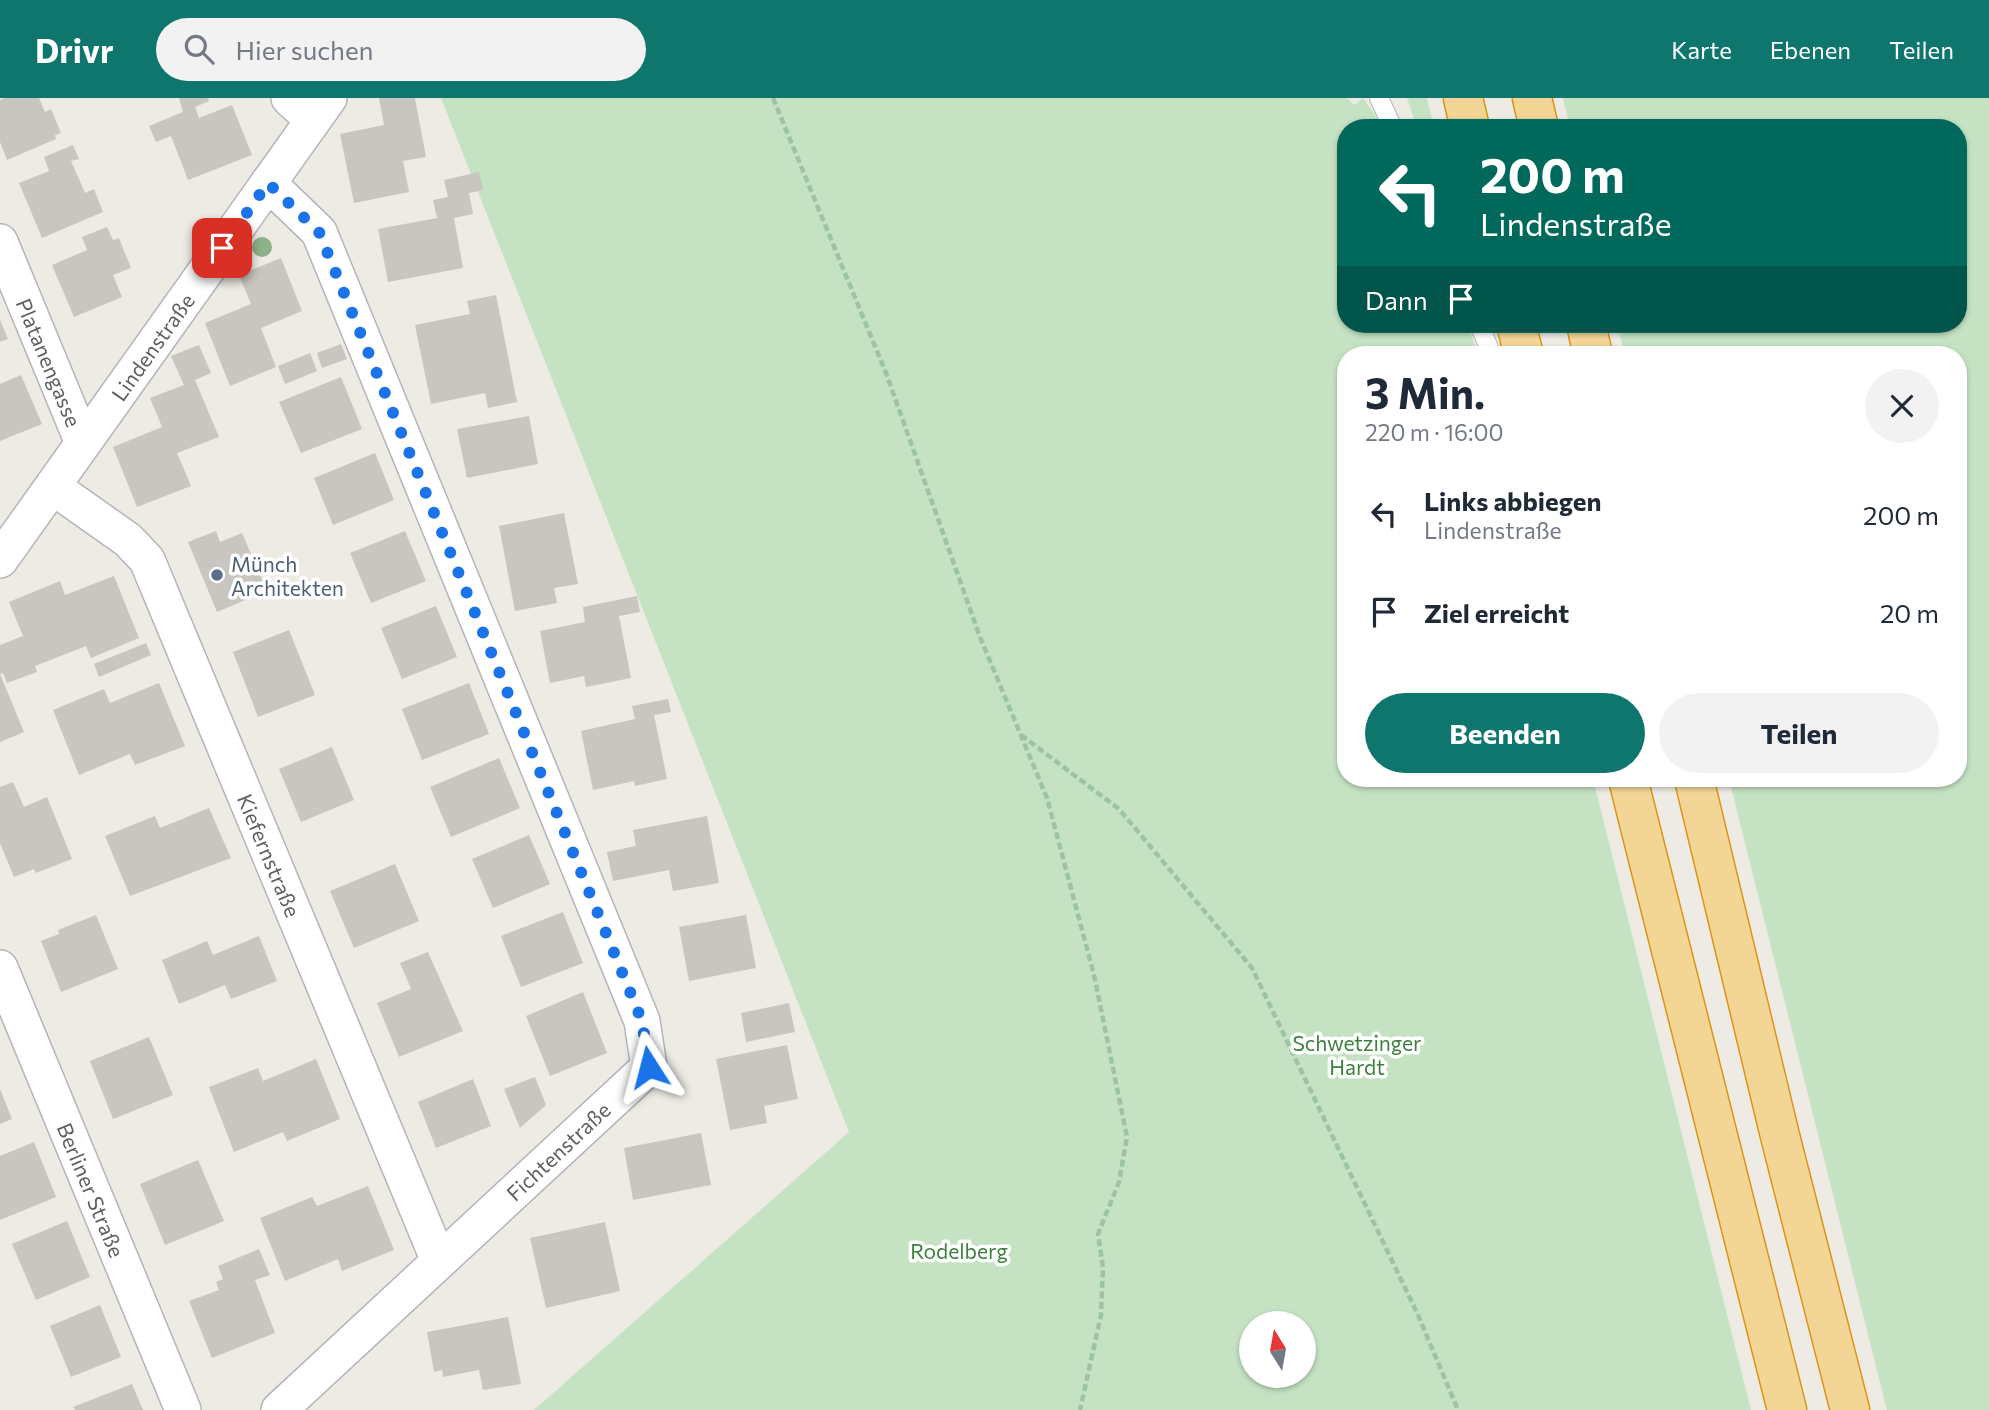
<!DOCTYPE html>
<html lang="de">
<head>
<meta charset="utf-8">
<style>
  :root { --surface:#fff; --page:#f2f2f3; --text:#1f2937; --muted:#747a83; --accent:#0f766e }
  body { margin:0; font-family:Commissioner,sans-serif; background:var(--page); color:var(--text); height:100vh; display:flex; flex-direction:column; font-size:26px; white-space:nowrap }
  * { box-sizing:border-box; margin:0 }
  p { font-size:23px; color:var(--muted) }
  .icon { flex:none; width:38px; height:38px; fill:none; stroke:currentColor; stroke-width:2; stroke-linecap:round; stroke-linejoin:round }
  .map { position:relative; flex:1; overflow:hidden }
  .drawer { position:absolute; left:1337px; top:248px; width:630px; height:441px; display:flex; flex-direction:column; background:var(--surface); border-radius:28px; box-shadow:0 2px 5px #0004 }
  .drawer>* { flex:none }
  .top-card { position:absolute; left:1337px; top:21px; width:630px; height:214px; border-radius:28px; box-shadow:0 2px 5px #0004; background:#00695c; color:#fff; overflow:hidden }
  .needle { width:46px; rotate:349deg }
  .controls { position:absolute; left:1239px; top:1213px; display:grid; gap:14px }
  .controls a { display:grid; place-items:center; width:77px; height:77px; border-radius:50%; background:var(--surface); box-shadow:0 2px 5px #0004; font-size:35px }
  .pin { position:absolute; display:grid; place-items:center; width:60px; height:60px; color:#fff; margin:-30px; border-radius:14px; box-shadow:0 4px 10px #0006 }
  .me { position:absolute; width:77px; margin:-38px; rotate:351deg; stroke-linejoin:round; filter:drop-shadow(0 0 5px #0008) }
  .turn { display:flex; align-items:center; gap:24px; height:147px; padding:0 28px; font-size:32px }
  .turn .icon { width:91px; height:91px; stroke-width:2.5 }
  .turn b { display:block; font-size:49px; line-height:60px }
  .then { display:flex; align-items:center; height:66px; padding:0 28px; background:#0003; gap:14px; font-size:26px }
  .round { display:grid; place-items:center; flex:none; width:74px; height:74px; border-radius:37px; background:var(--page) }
  .headline { display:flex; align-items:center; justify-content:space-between; height:119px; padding:0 28px }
  h1 { font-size:42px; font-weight:700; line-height:52px }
  .action { display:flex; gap:14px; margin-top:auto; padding:14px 28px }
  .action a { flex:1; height:80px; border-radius:42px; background:var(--accent); color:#fff; font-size:28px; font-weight:700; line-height:80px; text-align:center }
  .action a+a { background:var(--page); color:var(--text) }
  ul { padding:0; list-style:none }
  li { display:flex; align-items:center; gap:21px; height:98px; padding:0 28px }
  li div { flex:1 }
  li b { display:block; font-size:26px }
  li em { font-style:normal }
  header { display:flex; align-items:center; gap:42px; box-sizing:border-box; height:98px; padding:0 35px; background:var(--accent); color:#fff }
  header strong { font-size:33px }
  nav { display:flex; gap:38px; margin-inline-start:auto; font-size:24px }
  .search { width:490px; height:63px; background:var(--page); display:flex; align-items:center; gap:18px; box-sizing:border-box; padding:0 24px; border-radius:38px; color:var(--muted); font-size:26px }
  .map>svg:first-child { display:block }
  .green { fill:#c5e2c3; fill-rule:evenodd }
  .building { fill:#c9c6c1 }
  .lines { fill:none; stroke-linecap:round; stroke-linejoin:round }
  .service-casing { stroke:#b2b5b8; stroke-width:20 }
  .minor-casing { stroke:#b2b5b8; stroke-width:38 }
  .motorway-casing { stroke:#dc9416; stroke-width:41 }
  .path { stroke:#9dc3a6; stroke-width:4.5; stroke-dasharray:7 3.5; stroke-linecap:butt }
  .service { stroke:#fff; stroke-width:18 }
  .minor { stroke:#fff; stroke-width:35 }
  .motorway { stroke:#f3d696; stroke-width:38 }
  .tree { fill:#8db188 }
  .route { stroke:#1a73e8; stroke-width:12; stroke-dasharray:0 21.6 }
  .service-dot { fill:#5c6f8a; stroke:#fff; stroke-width:2.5 }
  .labels { text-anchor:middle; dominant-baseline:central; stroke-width:7; stroke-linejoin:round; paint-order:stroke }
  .street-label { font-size:21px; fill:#5c6063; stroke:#fff }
  .service-label { font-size:21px; fill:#4e5e75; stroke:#fff; text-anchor:start }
  .park-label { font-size:21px; fill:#3e813d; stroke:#fff }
</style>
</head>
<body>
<header>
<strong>Drivr</strong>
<div class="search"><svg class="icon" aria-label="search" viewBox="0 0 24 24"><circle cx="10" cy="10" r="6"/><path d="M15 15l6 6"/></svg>Hier suchen</div>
<nav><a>Karte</a><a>Ebenen</a><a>Teilen</a></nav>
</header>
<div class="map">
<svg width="1989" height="1312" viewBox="0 0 1989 1312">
  <rect width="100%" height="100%" fill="#edebe4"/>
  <g class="green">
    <path d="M441,0H1347L1354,7L1363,0L1384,30H1346V226H1468L1478,257H1346V681H1593L1751,1312H534L849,1034ZM1251,1225H1304V1278H1251Z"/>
    <path d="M1407,0H1427L1434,30H1417Z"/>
    <path d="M1563,0H1989V1312H1887L1729,681H1958V257H1625L1617,226H1958V30H1570Z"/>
  </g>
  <g class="building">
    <path d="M5,0H39L45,14L51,11L61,35L55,37L56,41L7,62L0,44V2Z"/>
    <path d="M179,0H208L209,3L195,9L199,20L232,7L252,57L188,82L171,38L156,44L149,28L183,14Z"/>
    <path d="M379,0H415L426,59L403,63L409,94L354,105L340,36L384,27Z"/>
    <path d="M73,47L79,61L71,63L85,95L94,91L103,114L42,140L19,85L49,73L44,59Z"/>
    <path d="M479,74L483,92L469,95L473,116L454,120L463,170L388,184L378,131L437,120L433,102L448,99L444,82Z"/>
    <path d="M107,129L113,142L119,140L131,170L113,177L122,199L74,219L52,167L87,152L82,139Z"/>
    <path d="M281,160L302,213L261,230L276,269L230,288L205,225L251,206L239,177Z"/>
    <path d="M496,197L517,304L488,310L485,295L431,306L415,227L470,216L467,203Z"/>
    <path d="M0,222L8,241L0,244Z"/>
    <path d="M341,246L347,261L322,270L317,255Z"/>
    <path d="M199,247L211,275L195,282L219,339L177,355L191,388L137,409L113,349L162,329L150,300L184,287L171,258Z"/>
    <path d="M310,255L317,273L285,286L278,268Z"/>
    <path d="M21,277L42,326L0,343V286Z"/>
    <path d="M341,279L362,331L301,355L279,304Z"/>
    <path d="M529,318L538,366L467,380L457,331Z"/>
    <path d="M375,355L394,402L333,427L314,380Z"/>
    <path d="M564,415L578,486L554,490L557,505L515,513L499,428Z"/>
    <path d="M216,433L220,444L242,435L267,493L217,514L188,444Z"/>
    <path d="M405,433L426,483L371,505L350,455Z"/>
    <path d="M114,478L139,540L91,560L86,548L35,568L37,574L7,585L3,575L0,576L24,634L0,644V547L23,538L9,504L60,483L65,497Z"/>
    <path d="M637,498L640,514L619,518L631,580L586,589L584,578L550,585L540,533L585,524L583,509Z"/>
    <path d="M436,508L457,559L402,581L381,530Z"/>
    <path d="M289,532L315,597L258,619L233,554Z"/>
    <path d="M146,545L151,557L99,579L94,566Z"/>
    <path d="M159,585L185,648L135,667L130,656L79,677L53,612L104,591L110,605Z"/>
    <path d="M469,585L489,636L422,662L402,611Z"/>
    <path d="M668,601L671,614L654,617L667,681L635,688L634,683L593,692L581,633L635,621L632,608Z"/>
    <path d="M332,649L354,702L301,724L279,671Z"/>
    <path d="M499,660L520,710L451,739L430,689Z"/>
    <path d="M13,684L24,709L47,699L72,761L36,775L34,771L14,779L0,745V689Z"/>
    <path d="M209,710L231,760L130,798L105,738L155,718L160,730Z"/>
    <path d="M707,718L719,785L673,793L669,772L613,783L607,754L636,748L633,732Z"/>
    <path d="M529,737L550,786L493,810L472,761Z"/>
    <path d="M395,766L419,823L354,850L330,793Z"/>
    <path d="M563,814L583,865L521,889L501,838Z"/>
    <path d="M96,817L118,871L61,894L41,843L59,836L58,832Z"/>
    <path d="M746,817L756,870L689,883L679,829Z"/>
    <path d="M259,838L277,883L231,901L225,887L179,906L162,862L207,843L213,857Z"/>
    <path d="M428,854L463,933L399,959L377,905L411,891L400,865Z"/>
    <path d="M583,894L607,955L550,978L526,918Z"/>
    <path d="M789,905L795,934L746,944L741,915Z"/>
    <path d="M149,939L173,997L113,1021L90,963Z"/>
    <path d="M787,947L798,1001L764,1008L767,1025L730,1032L716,961Z"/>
    <path d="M316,961L340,1021L287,1043L283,1034L234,1054L209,989L258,970L263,983Z"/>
    <path d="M535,979L546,1007L520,1030L504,991Z"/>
    <path d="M473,981L491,1028L436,1050L418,1004Z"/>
    <path d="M0,991L12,1021L0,1026Z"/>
    <path d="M701,1035L711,1087L633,1102L624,1050Z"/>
    <path d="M34,1044L56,1099L0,1122V1058Z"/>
    <path d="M198,1062L224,1123L165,1147L140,1086Z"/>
    <path d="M368,1088L394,1152L342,1173L338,1161L285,1183L260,1120L312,1099L317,1108Z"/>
    <path d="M67,1123L90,1179L36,1202L12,1146Z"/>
    <path d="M605,1124L620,1193L546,1210L530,1140Z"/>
    <path d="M259,1151L270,1177L255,1182L275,1235L212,1260L189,1203L219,1192L216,1184L223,1181L218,1168Z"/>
    <path d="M100,1207L121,1259L71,1279L50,1228Z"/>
    <path d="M508,1219L521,1286L483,1292L479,1272L443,1279L442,1272L434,1274L427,1234Z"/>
    <path d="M132,1286L143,1312H75L73,1309Z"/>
  </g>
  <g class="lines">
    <g class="service-casing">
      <g id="service">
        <path d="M1379,0L1393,30"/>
        <path d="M1479,226L1492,257"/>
      </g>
    </g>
    <g class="minor-casing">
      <g id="minor">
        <path d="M289,0L313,22"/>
        <path d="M268,85L319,134L642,923L649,969L279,1312"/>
        <path id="s1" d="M0,144L83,345"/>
        <path id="s2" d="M53,389L128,442L147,462L439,1163"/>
        <path id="s3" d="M0,462L329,0"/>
        <path id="s4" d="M0,870L183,1312"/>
      </g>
    </g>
    <g class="motorway-casing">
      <g id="motorway">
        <path d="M1463,0L1470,30"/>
        <path d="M1532,0L1539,30"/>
        <path d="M1516,226L1524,257"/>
        <path d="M1586,226L1593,257"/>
        <path d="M1628,681L1787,1312"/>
        <path d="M1694,681L1780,1038L1850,1312"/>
      </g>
    </g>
    <g class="path">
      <path d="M773,0L886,275L980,539L1047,700L1094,877L1127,1039L1119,1084L1098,1136L1103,1170L1101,1217L1080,1312"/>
      <path d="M1021,637L1119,711L1252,870L1418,1217L1458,1312"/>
    </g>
    <use href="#service" class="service"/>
    <use href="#minor" class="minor"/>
    <use href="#motorway" class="motorway"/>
  </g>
  <circle class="tree" cx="262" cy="149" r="10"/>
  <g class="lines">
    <path class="route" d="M222,150L268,85L319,134L642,923L649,969"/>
  </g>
  <circle class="service-dot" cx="217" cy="477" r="7"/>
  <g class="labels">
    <g class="street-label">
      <text stroke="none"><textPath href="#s3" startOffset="262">Lindenstraße</textPath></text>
      <text stroke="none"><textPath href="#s1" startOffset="130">Platanengasse</textPath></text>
      <text stroke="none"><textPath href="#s2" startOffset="439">Kiefernstraße</textPath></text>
      <text transform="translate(558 1053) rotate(-43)">Fichtenstraße</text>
      <text stroke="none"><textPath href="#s4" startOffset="240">Berliner Straße</textPath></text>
    </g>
    <g class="service-label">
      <text x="231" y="465">Münch<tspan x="231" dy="24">Architekten</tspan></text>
    </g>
    <g class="park-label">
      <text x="1357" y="944">Schwetzinger<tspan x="1357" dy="24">Hardt</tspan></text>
      <text x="959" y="1152">Rodelberg</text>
    </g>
  </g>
</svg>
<div class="controls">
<a><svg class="needle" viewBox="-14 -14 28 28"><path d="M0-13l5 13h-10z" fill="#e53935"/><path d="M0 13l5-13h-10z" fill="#747a83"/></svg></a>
</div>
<div class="pin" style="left:222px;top:150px;background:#d93025"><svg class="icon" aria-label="arrive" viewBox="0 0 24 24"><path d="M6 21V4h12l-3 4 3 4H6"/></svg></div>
<svg class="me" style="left:649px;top:969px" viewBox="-20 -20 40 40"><path d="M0-17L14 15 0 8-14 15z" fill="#1a73e8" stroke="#fff" stroke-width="4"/></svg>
<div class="top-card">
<div class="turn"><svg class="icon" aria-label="left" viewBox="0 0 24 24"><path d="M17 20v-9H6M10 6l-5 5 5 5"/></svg><div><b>200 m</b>Lindenstraße</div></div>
<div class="then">Dann<svg class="icon" aria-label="arrive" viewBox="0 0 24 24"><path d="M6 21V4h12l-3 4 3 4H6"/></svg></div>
</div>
<section class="drawer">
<div class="headline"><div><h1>3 Min.</h1><p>220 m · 16:00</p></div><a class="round"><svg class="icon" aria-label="close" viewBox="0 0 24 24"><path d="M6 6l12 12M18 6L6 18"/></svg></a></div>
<ul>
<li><svg class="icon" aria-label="left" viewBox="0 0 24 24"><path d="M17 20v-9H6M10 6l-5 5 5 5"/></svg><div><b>Links abbiegen</b><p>Lindenstraße</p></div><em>200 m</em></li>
<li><svg class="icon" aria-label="arrive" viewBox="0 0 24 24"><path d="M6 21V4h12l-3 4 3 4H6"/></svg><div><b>Ziel erreicht</b></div><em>20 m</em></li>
</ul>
<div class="action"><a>Beenden</a><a>Teilen</a></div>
</section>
</div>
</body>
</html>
